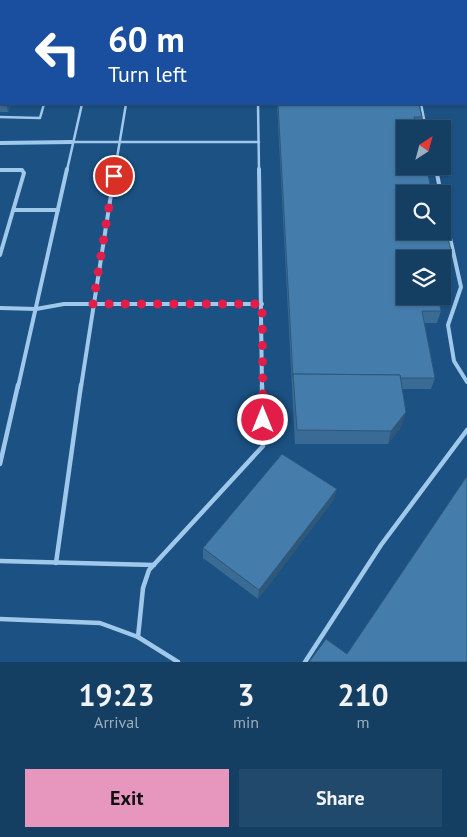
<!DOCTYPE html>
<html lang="en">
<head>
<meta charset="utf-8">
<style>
  :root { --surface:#143e62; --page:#21496b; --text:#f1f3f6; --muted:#9daebe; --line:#335777; --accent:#e797bd }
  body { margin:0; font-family:"PT Sans",sans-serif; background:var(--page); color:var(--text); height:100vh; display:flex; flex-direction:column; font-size:19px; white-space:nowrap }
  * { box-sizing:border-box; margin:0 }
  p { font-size:16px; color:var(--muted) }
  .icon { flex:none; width:28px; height:28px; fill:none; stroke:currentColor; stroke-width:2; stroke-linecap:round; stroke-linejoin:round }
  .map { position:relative; height:662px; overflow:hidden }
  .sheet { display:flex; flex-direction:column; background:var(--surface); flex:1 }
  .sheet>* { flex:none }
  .top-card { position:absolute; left:0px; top:0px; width:468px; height:105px; box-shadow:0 1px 4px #0004,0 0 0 1px var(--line); background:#1a4fa0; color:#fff; overflow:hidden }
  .needle { width:32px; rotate:36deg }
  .fabs { position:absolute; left:396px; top:120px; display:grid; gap:10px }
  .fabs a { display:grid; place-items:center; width:55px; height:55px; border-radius:0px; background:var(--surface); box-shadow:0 1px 4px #0004,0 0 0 1px var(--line); font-size:25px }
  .pin { position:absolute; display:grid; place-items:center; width:42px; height:42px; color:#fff; margin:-21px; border:2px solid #fff; border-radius:50%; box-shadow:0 1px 5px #0007 }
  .me { position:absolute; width:55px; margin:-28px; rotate:0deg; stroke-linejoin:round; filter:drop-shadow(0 0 4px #0008) }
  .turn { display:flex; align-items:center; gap:18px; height:105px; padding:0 25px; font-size:22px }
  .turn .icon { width:65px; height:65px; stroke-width:2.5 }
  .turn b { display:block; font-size:35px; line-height:42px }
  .eta { display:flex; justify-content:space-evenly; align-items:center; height:85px; text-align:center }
  .eta b { font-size:30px; font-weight:700; line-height:35px }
  .primary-button { display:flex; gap:10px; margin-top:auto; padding:10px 25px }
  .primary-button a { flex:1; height:58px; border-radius:0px; background:var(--accent); color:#111; font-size:20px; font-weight:700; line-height:58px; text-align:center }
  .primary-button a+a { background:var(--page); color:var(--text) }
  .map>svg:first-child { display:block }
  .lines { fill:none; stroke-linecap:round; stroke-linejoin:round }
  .lane-far2 { stroke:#a0c8eb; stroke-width:2.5 }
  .lane-far1 { stroke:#a0c8eb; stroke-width:4 }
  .lane { stroke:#a0c8eb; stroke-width:4.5 }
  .street { stroke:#a0c8eb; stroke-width:4 }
  .wall { fill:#3a6b94 }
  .shaded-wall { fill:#305778 }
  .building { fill:#447cac; stroke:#305778 }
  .route { stroke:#e11d48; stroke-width:9; stroke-dasharray:0 16.2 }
</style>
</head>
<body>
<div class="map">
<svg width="467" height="662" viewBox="0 0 467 662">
  <rect width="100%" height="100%" fill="#1b5283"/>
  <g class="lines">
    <g class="lane-far2">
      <path d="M258,104L259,170"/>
      <path d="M421,104L426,129"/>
      <path d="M0,117L40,118L44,104"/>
      <path d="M72,142H259"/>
      <path d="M435,166L436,170"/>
      <path d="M0,170H22"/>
      <path d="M67,170L82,104"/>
      <path d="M115,170L126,104"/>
    </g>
    <g class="lane-far1">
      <path d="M259,169L262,387"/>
      <path d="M436,169L441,194"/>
      <path d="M0,170H22L24,173L0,255"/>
      <path d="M442,202L461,287L448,325L454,361L467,382"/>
      <path d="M14,210H58"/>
      <path d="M0,308L36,309L64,304H262"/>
      <path d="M18,387L67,169"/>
      <path d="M81,387L115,169"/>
    </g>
    <g class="lane">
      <path d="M0,464L18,385"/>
      <path d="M0,561L154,565"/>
      <path d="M56,563L81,385"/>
      <path d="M0,619L100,623L138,637L178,662"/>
      <path d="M138,637L143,588L149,570L263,446L262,385"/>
      <path d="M305,662L381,545L467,430"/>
    </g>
    <path class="street" d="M0,143L72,142"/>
  </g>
  <g class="wall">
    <path d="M1,15V54H0V18Z"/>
    <path d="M0,61H1V104H11L8,112H0Z"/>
    <path d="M277,104H419L422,117L420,129H405L430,184L451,250L448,262H442V259H405L441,311L437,323H424L435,378L431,389H402V425L388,444H295Z"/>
    <path d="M334,499L258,599L203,558V548Z"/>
  </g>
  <g class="shaded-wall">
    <path d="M6,104H11L8,112Z"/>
    <path d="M406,412L402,425L388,444L391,431Z"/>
    <path d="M337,489L334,499L258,599L259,590Z"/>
  </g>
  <g class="building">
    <path d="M8,0H59V1H7Z"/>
    <rect x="272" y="0" width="71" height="1"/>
    <path d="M1,15V39H0V18Z"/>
    <rect x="0" y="61" width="1" height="40"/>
    <path d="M278,104H419L422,117H414L417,129H405V166H426L430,184H435L437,194H405V231H442V215L451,250H428L429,259H405V296H438L441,311H422L435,378H401L400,375L293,374V377Z"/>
    <path d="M293,374L400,375L406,412L391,431L297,430Z"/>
    <path d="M282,454L337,489L259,590L203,548Z"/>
    <path d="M467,476V662H309L326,639L347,654Z"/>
  </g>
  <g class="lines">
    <path class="route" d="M114,176L93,304H262L263,420"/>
  </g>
</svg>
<div class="fabs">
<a><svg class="needle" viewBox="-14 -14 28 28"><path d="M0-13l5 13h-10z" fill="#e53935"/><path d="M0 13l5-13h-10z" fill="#9daebe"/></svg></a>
<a><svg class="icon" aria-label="search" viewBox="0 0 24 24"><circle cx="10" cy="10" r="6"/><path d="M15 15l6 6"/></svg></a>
<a><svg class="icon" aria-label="layers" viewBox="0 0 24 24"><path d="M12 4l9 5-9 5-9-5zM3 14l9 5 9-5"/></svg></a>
</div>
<div class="pin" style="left:114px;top:176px;background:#d93025"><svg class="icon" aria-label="arrive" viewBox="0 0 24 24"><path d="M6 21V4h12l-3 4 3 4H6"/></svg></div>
<svg class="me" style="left:263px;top:420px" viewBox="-20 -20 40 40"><circle r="17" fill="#e11d48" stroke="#fff" stroke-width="3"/><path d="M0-11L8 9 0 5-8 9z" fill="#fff"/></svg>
<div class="top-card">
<div class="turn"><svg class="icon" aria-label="left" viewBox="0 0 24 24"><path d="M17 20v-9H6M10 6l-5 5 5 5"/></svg><div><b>60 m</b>Turn left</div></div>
</div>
</div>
<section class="sheet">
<div class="eta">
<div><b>19:23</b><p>Arrival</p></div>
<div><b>3</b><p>min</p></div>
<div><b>210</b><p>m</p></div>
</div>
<div class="primary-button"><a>Exit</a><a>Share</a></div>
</section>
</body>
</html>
